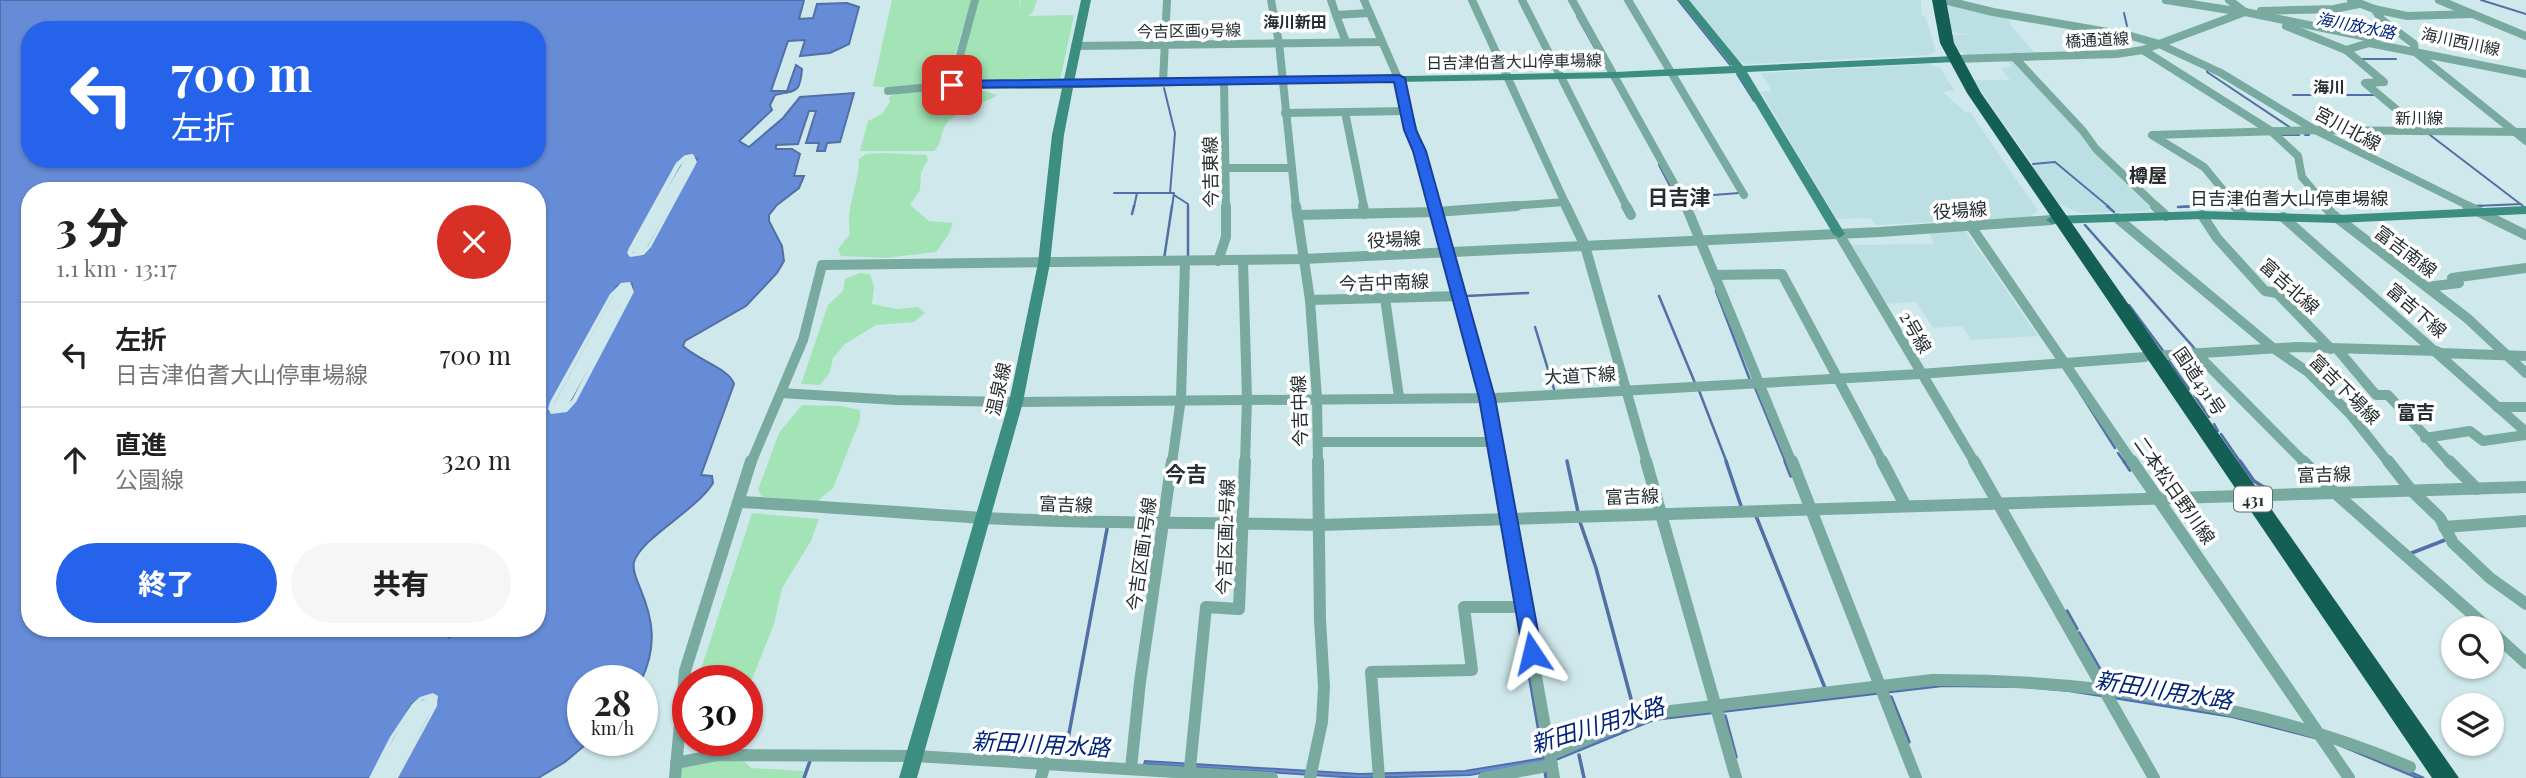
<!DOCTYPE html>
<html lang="ja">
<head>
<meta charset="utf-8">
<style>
  :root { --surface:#fff; --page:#f6f6f6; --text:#222; --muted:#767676; --line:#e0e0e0; --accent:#2563eb }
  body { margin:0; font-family:"Playfair Display","Noto Sans JP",serif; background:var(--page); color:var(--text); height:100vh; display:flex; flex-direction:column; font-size:26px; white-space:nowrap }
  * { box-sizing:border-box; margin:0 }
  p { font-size:23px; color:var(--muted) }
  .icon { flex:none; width:38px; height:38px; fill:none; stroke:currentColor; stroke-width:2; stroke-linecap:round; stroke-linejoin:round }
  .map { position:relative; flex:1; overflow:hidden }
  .panel { position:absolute; left:21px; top:182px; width:525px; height:455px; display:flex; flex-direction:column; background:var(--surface); border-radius:28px; box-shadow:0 2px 5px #0004 }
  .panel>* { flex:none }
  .banner { position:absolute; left:21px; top:21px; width:525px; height:147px; border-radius:28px; box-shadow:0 2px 5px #0004; background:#2563eb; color:#fff; overflow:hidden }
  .tools { position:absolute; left:2441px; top:616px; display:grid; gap:14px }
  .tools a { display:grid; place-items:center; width:63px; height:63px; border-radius:50%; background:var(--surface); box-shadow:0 2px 5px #0004; font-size:35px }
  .speed { position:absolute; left:567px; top:665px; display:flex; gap:14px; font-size:35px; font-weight:700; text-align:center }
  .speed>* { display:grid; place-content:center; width:91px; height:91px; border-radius:50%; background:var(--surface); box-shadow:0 2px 5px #0004; line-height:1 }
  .speed small { font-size:18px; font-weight:400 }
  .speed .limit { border:10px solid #d22; background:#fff; color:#111 }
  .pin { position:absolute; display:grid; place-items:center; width:60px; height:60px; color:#fff; margin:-30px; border-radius:14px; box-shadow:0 4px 10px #0006 }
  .me { position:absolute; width:77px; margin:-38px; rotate:350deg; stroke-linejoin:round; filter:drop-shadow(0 0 5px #0008) }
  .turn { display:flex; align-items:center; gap:24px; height:147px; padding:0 35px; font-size:32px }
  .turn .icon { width:91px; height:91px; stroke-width:2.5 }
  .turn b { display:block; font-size:49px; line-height:60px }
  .round { display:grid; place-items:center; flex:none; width:74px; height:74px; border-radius:37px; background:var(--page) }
  .overview { display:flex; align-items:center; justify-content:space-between; height:119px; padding:0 35px }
  h1 { font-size:42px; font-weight:800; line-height:52px }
  .primary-button { display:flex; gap:14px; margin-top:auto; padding:14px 35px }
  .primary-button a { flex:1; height:80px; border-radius:42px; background:var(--accent); color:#fff; font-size:28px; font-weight:800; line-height:80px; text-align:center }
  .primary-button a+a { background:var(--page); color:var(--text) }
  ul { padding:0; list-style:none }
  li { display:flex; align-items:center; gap:21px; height:105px; padding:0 35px; border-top:2px solid var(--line) }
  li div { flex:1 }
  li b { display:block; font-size:26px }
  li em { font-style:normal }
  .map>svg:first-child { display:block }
  .built { fill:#bcdfe4 }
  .green { fill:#a2e4b5 }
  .water { fill:#668cd8; stroke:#5270a5; stroke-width:2; fill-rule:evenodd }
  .pier { fill:#cfe8ec; fill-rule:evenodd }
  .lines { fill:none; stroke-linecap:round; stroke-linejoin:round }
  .stream-far2 { stroke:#5270a5; stroke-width:2 }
  .stream-far1 { stroke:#5270a5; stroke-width:2.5 }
  .stream { stroke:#5270a5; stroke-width:3.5 }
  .street-far2 { stroke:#79aaa0; stroke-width:8 }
  .street-far1 { stroke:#79aaa0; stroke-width:10 }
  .street { stroke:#79aaa0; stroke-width:12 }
  .secondary { fill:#3c8e80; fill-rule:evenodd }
  .highway { fill:#135f54; fill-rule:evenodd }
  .route { fill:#2563eb; stroke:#184099; stroke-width:2 }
  .labels { text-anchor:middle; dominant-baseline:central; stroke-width:7; stroke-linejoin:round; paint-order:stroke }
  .far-neighbourhood-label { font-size:16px; font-weight:bold; fill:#242d2f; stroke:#fff }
  .far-water-label { font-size:16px; font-style:italic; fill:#01247b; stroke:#fff }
  .far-street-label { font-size:16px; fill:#242d2f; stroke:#fff }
  .shield { fill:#fff; stroke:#666c6d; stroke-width:2 }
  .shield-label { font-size:16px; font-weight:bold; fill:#242d2f }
  .street-label { font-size:18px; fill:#242d2f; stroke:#fff }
  .neighbourhood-label { font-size:19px; font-weight:bold; fill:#242d2f; stroke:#fff }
  .quarter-label { font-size:21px; font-weight:bold; fill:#242d2f; stroke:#fff }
  .near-water-label { font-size:23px; font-style:italic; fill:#01247b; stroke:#fff }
</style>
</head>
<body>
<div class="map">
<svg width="2526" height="778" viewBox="0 0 2526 778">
  <rect width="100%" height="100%" fill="#cfe8ec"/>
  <g class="built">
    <path d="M1689,0H1921V14L1926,18L1936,52L1929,55L1748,64L1739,61Z"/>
    <path d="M1944,1L2007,15L2011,26L2037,55L1972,57L1957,50L1951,35L1969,34L1951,32Z"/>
    <path d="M2004,59H2013L2078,131L2092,151L2151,208L2147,211L2116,212L2056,162L2032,163L1973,80H2010L2001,68L2012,66Z"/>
    <path d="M1929,64L1940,68L1954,90L1943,92L1965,112H1970L2038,211L2030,217L1876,225L1870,218L1837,219L1761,92L1772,91L1761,73Z"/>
    <path d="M2054,163L2112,212L2081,213L2060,205L2032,165Z"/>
    <path d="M1964,229L2038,336L1971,340L1962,326L1933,328L1916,302L1882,304L1848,245L1934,244L1928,231Z"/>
  </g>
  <g class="green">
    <path d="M892,0H971L947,83L888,88L873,86Z"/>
    <path d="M978,0H1020L1018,11L1021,0H1037L1033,12L1027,16L1074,15L1060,80L1050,83L962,84L956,81Z"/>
    <path d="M964,91H983L998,95C983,104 952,113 945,126C940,135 943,142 934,151H860L868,121L882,114L890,102L889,97L898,93Z"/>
    <path d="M885,153L926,155L928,160L921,172L920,190L910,205L929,221L953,223L949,234L936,252L886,258L841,256L838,249L850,234C845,207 859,185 859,159L866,154Z"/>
    <path d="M860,273L870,274L874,287L872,304L896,309L918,307L925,313L914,322L876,325L845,344L833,358L830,372L820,385L801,384L828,305L843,291L845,279Z"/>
    <path d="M802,405L840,406L860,410V420L833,488L818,501L762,497L758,490L779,433Z"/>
    <path d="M752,513L819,519L811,541L782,588L774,624L747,692V681H697Z"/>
    <path d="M734,758L743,760L751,768L804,771L802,778H680L681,767Z"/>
  </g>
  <g class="water">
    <path d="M0,0H804L799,19L813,18L817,4L847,3L859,7L849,44L830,53L800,56L805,40L788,41L771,91H787L796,65L802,69C800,94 796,90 775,95L770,105L772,110L739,141L749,147L783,118L800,97L854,93L840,142L827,143L825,151H817L819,143H806L816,111H809L798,144L776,145V149H792L800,154L794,176H804L799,188L777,205L769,215V221L782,246L784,261L777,273L746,306L685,341L683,346C696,359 730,369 734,384L701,475L712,476L713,483C697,510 641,538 634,562C632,571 637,580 640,588C654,621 657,647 641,681H583V740H591L565,762L538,778H397L438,700L433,694L412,704L370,778H0ZM30,30H537V159H30ZM686,155L697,159L644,255L628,253ZM30,191H537V454L544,460L537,477V628H466L449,638L443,628H30ZM632,284L633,292L566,411H549L617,286Z"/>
    <path d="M1942,682C2012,682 2080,690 2148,700C2247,715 2333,735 2424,778H2417L2334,743L2232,717L2069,691L2024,687L1943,686L1654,720L1556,760L1470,775L1359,778L1144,764L1145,761L1161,762L1360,774L1465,771L1556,756L1652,716Z"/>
  </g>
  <g class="pier">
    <path d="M693,154L697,162L651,247L644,255L630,257L627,253L629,248L676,163L685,155ZM692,158L693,161L648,246L642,252L632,253L680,166L685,160Z"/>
    <path d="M630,282L634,292L576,402L567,412L551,414L548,409L550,402L610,294L621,283ZM628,286L629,290L572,400L564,408L553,410L554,404L613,296L620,288Z"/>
    <path d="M433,693L438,696L437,706L398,778H394L427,719L434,700L432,697L422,700L415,706L393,739L374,778H369L390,737L412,704L420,697Z"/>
  </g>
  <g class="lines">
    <g class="stream-far2">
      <path d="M1678,0L1730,65"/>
      <path d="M2481,0L2526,14"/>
      <path d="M2124,13L2127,26"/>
      <path d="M1577,16L1596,50"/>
      <path d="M2361,59H2396"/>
      <path d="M2207,69V72L2291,128"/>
      <path d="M1737,74L1754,101"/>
      <path d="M1164,88L1175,133L1170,193"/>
      <path d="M2293,95H2376"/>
      <path d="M2278,135H2299"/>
      <path d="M2305,135H2309"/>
      <path d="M2430,135L2523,206"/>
      <path d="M2033,164L2055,162L2109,207"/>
      <path d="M1659,165L1681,207"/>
      <path d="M1114,193H1174L1172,207"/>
      <path d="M1174,195L1188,204V207"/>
      <path d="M1688,197L1739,193"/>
      <path d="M2475,206L2521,204"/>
      <path d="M1134,207L1137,193"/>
      <path d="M2178,207L2231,204"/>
    </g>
    <g class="stream-far1">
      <path d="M1188,206V257"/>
      <path d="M1680,206L1682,209"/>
      <path d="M2107,206L2114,212"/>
      <path d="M2475,206H2482"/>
      <path d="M2178,207L2201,206"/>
      <path d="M1132,214L1134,206"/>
      <path d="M2085,225L2196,350"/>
      <path d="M1164,259L1172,206"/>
      <path d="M1716,291L1750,380"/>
      <path d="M1466,296L1528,293"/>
      <path d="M1659,296L1695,383"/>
      <path d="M2129,305L2164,352"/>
      <path d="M1535,327L1554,389"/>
      <path d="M2167,358L2189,389"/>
      <path d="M2074,383L2115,448"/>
      <path d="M1754,385L1786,463"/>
      <path d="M1698,388L1727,463"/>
      <path d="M2194,395L2209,417"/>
      <path d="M1482,402L1488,437"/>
      <path d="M2214,424L2218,431"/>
      <path d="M2221,434L2241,463"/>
      <path d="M1490,447L1493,461"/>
      <path d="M2118,453L2125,463"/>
    </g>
    <g class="stream">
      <path d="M1567,461L1578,512"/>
      <path d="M1726,461L1741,506"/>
      <path d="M1785,461L1791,476"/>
      <path d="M2124,461L2130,470"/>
      <path d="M2240,461L2254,481L2267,489"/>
      <path d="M1756,516L1825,688"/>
      <path d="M1502,522L1510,565"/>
      <path d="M1580,522L1596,568L1634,710"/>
      <path d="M2409,554L2445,540"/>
      <path d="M2067,611L2077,629"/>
      <path d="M2079,633L2109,685"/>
      <path d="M1526,656L1543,755"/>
      <path d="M1891,697L1909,742"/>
      <path d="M1725,716L1736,757"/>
      <path d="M1065,755L1107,529"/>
      <path d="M1579,755L1584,778"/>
      <path d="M1545,770L1546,778"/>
      <path d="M804,778L810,761"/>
    </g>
    <g class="street-far2">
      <path d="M975,0L952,85H1069"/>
      <path d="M1271,0L1279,43L1296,207"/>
      <path d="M1331,0L1336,15"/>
      <path d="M1364,0L1401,85L1435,207"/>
      <path d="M1472,0L1567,207"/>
      <path d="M1522,0L1627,207"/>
      <path d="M1572,0L1687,207"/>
      <path d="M1628,0L1744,195"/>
      <path d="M1944,0L1993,12L2131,36L2159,44L2221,73L2315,130L2471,207"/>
      <path d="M2166,0L2242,12"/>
      <path d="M2229,0L2245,12L2376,39"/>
      <path d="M2351,0L2374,9L2407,16L2472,14"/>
      <path d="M2439,0L2526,36"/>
      <path d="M2374,9L2382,20L2414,44L2415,52L2526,141"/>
      <path d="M2261,11L2334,9L2359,4"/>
      <path d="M2286,26L2346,50"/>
      <path d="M1346,42L1336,15L1369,13"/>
      <path d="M1075,46L1382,42"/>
      <path d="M2143,50L2271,131L2298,156L2302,177L2327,207"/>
      <path d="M2014,57L2083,131L2096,149L2157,207"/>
      <path d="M1955,59L2116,54L2143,50L2245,12"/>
      <path d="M1224,81L1226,207"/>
      <path d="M1163,82L1167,0"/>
      <path d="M888,91L952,85"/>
      <path d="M1345,112L1364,207"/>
      <path d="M1285,113L1407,111"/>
      <path d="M2422,131L2365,83L2384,82L2346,50L2369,43L2526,74"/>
      <path d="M1226,168H1292"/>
      <path d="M1495,207L1565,202"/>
      <path d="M2237,207L2204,167L2152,135L2315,130L2526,132"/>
    </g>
    <g class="street-far1">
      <path d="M1296,206L1310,300L1317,398L1318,463"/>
      <path d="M1363,206L1365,214"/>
      <path d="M1435,206L1487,398L1498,463"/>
      <path d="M1566,206L1585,246L1647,463"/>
      <path d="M1626,206L1631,215"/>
      <path d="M1686,206L1792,463"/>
      <path d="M2155,206L2166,216"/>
      <path d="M2235,206L2243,215"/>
      <path d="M2325,206L2332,214L2467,318L2526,373"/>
      <path d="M2467,206L2526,235"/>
      <path d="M1297,215L1436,212L1517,206"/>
      <path d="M2202,215L2217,238L2265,291L2277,293L2331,349"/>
      <path d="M2283,217L2526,432"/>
      <path d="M2117,218L2273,348L2308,372L2350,414L2389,463"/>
      <path d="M1970,225L2133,463"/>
      <path d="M1839,234L1975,463"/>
      <path d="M1218,261L1226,237V206"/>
      <path d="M1243,261L1247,398L1245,463"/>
      <path d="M1715,275L1782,274L1883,463"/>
      <path d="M2427,287L2459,283L2452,278L2526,268"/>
      <path d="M1385,298L1399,397"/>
      <path d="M1310,300L1460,296"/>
      <path d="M2338,350L2376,395H2388L2450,463"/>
      <path d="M2196,353L2305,463"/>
      <path d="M2439,353L2526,356"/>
      <path d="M2155,356L2297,347L2437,351"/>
      <path d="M781,393L896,400L1016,402L1496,398L1920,374L2145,357"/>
      <path d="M2497,407H2526"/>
      <path d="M2425,438L2470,431L2483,441L2526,435"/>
      <path d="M1318,442H1495"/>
      <path d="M751,463L803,340L822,265L1303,259L1880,232L2052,220"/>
      <path d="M1172,463L1181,398L1185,262"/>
    </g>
    <g class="street">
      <path d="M1498,461L1554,778"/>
      <path d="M1646,461L1736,778"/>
      <path d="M1792,461L1916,778"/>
      <path d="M1882,461L1905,505"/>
      <path d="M1974,461L2154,778"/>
      <path d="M2132,461L2349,778"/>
      <path d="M2303,461L2334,492L2488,628"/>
      <path d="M2388,461L2411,490L2440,518L2453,543L2490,578L2526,604"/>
      <path d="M2449,461L2477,489"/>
      <path d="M739,502C821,506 902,513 984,518C1096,524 1208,522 1320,525L2526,487"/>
      <path d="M2444,527L2526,521"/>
      <path d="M2492,632L2526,663"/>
      <path d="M1550,755L1633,719L1654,713L1932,680C2088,679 2266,705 2410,767"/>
      <path d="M676,763L717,755L915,756L1272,778"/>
      <path d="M1131,768L1140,682L1172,461"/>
      <path d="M675,778L685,671L751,461"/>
      <path d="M1041,778L1045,763"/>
      <path d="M1189,778L1206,607L1239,609L1245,461"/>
      <path d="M1310,778L1322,722L1324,687L1320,620L1318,461"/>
      <path d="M1379,778L1371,672L1472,670L1464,607H1524"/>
      <path d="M1484,778L1552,765"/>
    </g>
    <g class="secondary">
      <path d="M1081,0H1091L1074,82L1616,72L1732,66L1679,0H1689L1743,66L1955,56L1960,59L1955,62L1747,72L1845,234L1839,238L1833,234L1737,73L1616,78L1073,88L1064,135L1050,263L1023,402L917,778H899L1009,402L1038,263L1052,135Z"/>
      <path d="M2526,206V214L2338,223L2202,219L2052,224L2046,220L2052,216L2202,211L2338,215Z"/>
    </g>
    <path class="highway" d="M1932,0H1946L1954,43L1981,93L2459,778H2432L1967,93L1940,43Z"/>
  </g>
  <path class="route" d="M1399,75L1405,78L1416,130L1426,151L1495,398L1542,653L1539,659L1532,661L1526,659L1523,653L1479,398L1413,151L1404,130L1394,82L952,88L946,85L952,81Z"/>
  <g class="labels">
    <g class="far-neighbourhood-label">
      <text x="1295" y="21">海川新田</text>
      <text x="2329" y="86">海川</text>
    </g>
    <g class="far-water-label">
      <text transform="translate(2356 25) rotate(11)">海川放水路</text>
    </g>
    <g class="far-street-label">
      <text transform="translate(1189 30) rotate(-1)">今吉区画9号線</text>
      <text transform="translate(2097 39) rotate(-3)">橋通道線</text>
      <text transform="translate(2461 41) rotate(12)">海川西川線</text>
      <text transform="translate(1514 61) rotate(-1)">日吉津伯耆大山停車場線</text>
      <text x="2419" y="117">新川線</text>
    </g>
    <rect class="shield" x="2234" y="486.5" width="38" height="25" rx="5"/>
    <g class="shield-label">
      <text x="2253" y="499">431</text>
    </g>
    <g class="street-label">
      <text transform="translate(2348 128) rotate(28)">宮川北線</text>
      <text transform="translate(1210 172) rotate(-91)">今吉東線</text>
      <text x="2289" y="198">日吉津伯耆大山停車場線</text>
      <text transform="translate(1960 210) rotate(-4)">役場線</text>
      <text transform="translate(1394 239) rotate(-3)">役場線</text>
      <text transform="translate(2406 251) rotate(37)">富吉南線</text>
      <text transform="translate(1384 282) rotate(-2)">今吉中南線</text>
      <text transform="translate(2290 286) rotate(42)">富吉北線</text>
      <text transform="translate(2417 310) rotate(41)">富吉下線</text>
      <text transform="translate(1916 332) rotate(60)">2号線</text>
      <text transform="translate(1580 375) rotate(-3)">大道下線</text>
      <text transform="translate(2200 381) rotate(56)">国道431号</text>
      <text transform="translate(998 389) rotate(-77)">温泉線</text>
      <text transform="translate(2345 389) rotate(45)">富吉下場線</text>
      <text transform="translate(1299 411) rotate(-92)">今吉中線</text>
      <text transform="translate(2324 474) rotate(-2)">富吉線</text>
      <text transform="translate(2175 490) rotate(55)">二本松日野川線</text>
      <text transform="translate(1632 496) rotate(-2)">富吉線</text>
      <text transform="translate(1066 504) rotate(2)">富吉線</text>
      <text transform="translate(1225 537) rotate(-88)">今吉区画2号線</text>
      <text transform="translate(1141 554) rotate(-82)">今吉区画1号線</text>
    </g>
    <g class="neighbourhood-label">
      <text x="2148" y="174">樽屋</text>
      <text x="2416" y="411">富吉</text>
    </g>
    <g class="quarter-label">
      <text x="1679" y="196">日吉津</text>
      <text x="1186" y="473">今吉</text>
    </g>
    <g class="near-water-label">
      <text transform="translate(2164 689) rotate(9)">新田川用水路</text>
      <text transform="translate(1597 724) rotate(-17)">新田川用水路</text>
      <text transform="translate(1041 743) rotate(3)">新田川用水路</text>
    </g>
  </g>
</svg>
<div class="tools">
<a><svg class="icon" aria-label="search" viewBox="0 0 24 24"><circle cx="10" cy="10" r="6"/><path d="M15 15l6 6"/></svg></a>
<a><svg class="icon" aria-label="layers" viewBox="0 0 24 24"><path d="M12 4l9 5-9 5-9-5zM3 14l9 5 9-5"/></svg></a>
</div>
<div class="speed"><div>28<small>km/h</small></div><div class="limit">30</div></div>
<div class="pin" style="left:952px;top:85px;background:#d93025"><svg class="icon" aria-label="arrive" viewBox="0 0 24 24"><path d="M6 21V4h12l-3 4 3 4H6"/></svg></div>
<svg class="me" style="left:1532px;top:653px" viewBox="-20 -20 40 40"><path d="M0-17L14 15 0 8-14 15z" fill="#2563eb" stroke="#fff" stroke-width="4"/></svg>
<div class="banner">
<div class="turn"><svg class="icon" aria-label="left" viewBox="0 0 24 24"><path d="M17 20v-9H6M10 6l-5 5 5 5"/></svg><div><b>700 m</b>左折</div></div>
</div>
<section class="panel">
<div class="overview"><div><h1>3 分</h1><p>1.1 km · 13:17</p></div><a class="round" style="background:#d93025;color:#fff"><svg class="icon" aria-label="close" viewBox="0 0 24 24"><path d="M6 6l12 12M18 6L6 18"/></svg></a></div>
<ul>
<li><svg class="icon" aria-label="left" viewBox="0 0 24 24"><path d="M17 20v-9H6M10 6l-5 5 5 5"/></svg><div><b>左折</b><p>日吉津伯耆大山停車場線</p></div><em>700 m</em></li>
<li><svg class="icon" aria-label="ahead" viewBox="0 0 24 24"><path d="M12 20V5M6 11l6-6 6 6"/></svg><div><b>直進</b><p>公園線</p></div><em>320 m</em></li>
</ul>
<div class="primary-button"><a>終了</a><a>共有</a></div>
</section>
</div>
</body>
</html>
